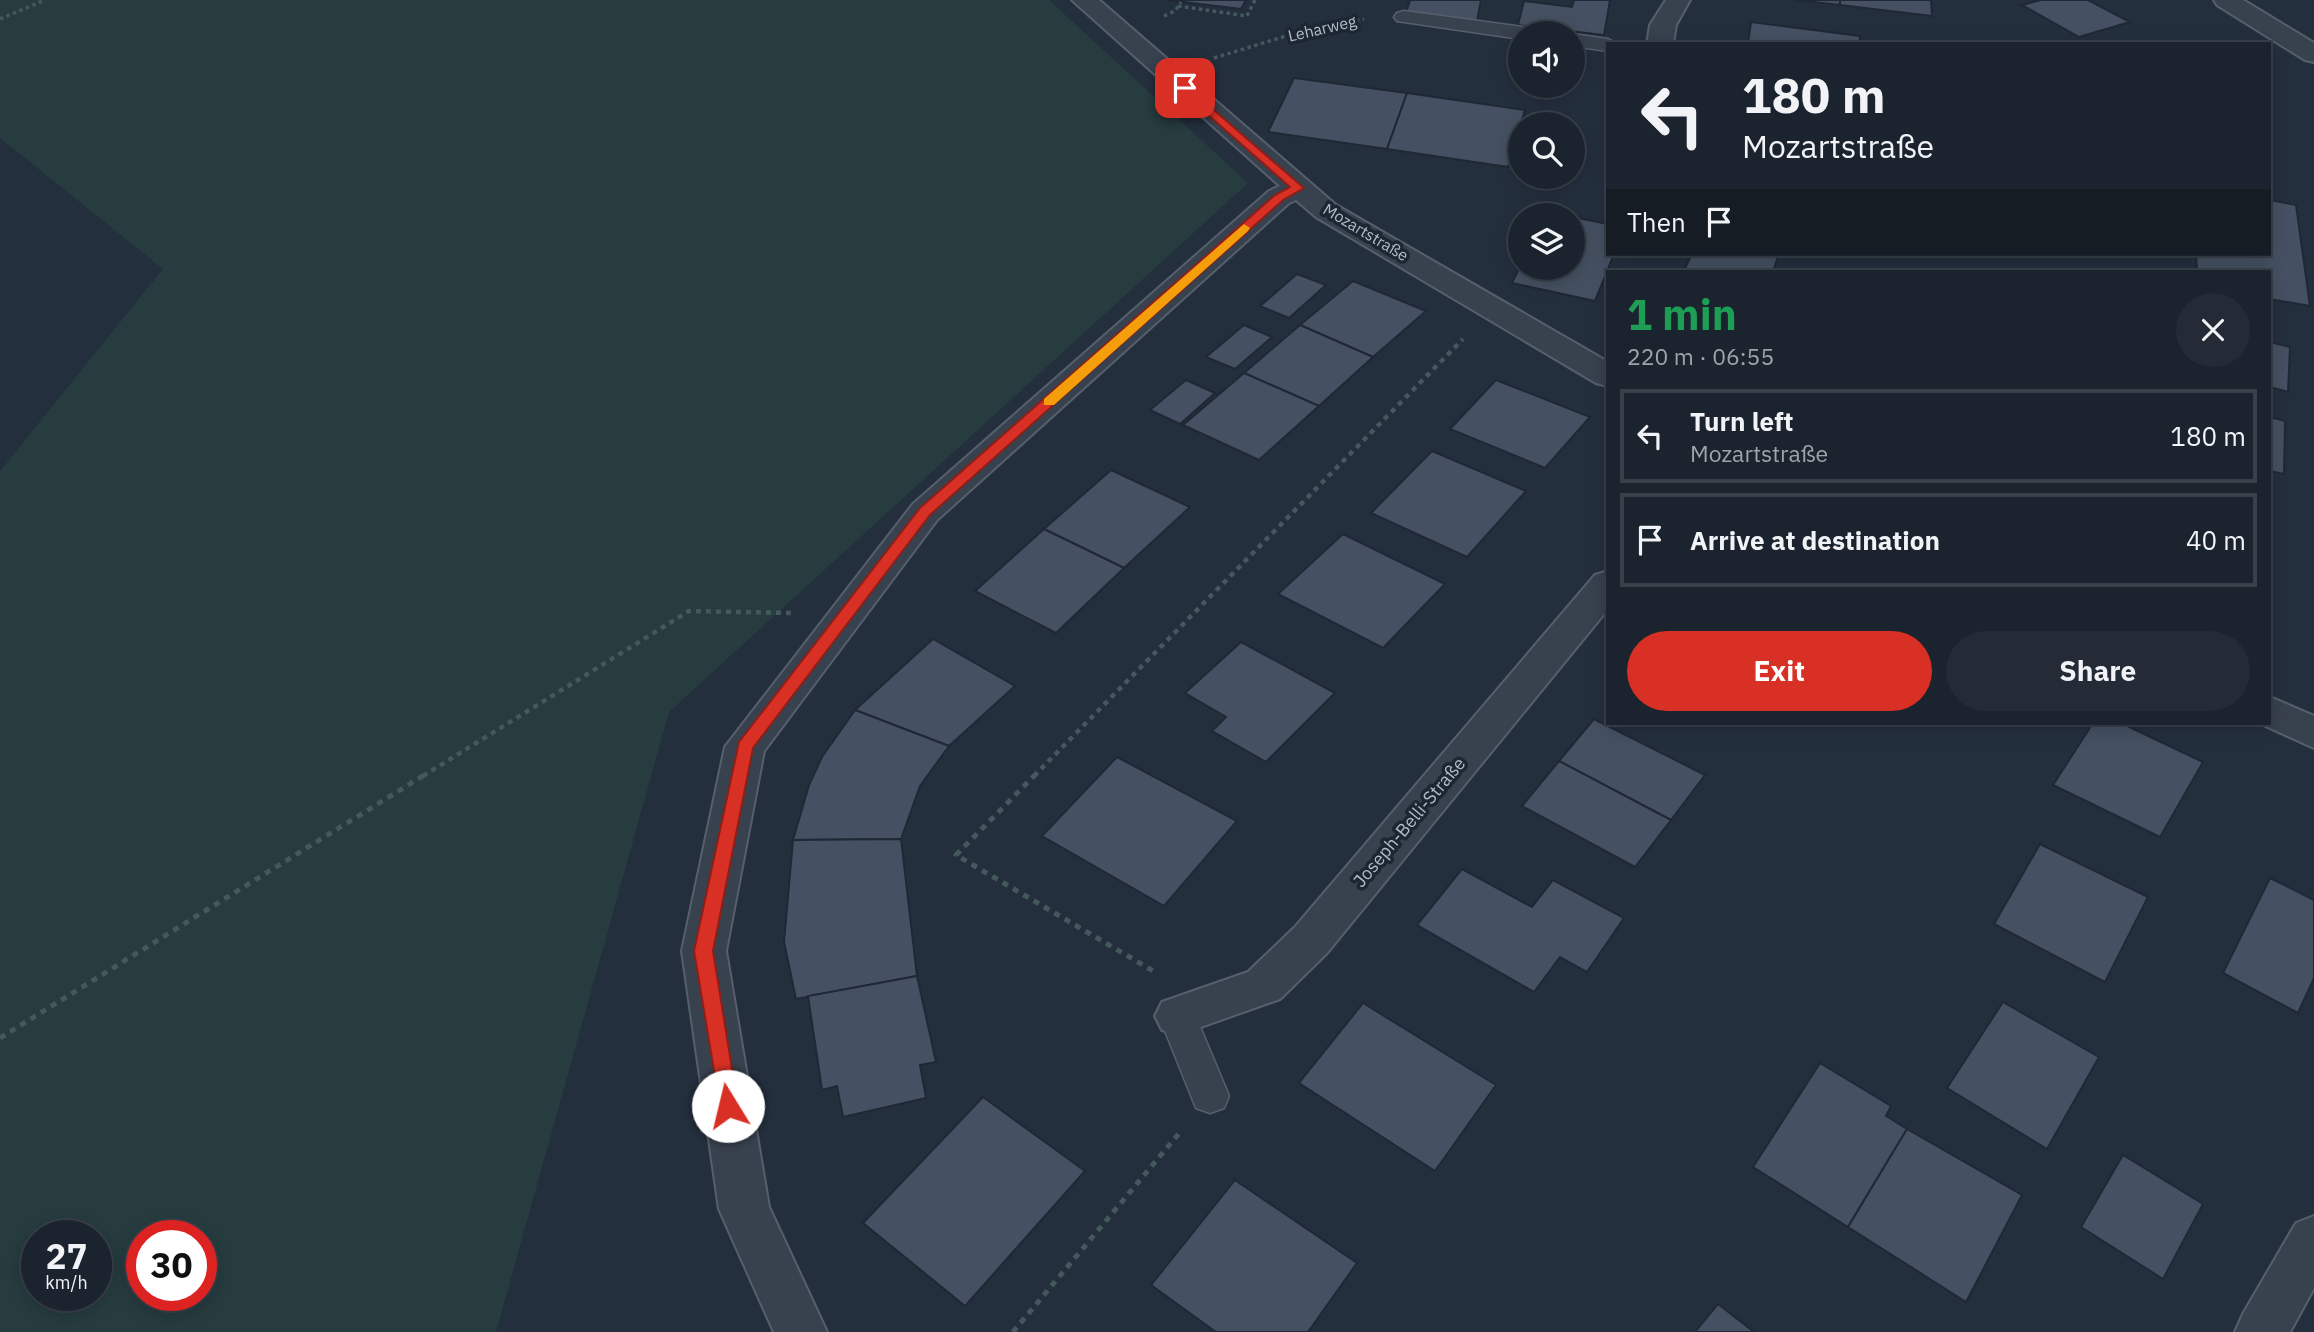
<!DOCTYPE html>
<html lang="en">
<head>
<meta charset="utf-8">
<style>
  :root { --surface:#1b232e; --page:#242b36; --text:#f1f3f6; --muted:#a0a4aa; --line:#39404a; --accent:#d93025 }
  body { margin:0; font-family:"IBM Plex Sans",sans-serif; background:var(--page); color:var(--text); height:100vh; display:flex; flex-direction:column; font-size:26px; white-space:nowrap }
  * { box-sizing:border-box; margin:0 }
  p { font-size:23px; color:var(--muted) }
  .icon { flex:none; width:38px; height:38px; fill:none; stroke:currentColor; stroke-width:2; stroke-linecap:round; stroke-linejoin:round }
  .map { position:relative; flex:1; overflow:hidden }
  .panel { position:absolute; left:1606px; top:270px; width:665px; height:455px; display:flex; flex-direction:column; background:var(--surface); border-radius:0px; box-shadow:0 4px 18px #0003,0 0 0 2px var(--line) }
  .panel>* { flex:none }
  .hud { position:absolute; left:1606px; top:42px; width:665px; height:214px; border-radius:0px; box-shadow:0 4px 18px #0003,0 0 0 2px var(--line); background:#1b232e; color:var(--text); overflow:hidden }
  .fabs { position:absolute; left:1508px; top:21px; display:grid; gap:14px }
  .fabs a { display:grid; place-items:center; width:77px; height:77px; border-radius:50%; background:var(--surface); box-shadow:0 4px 18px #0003,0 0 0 2px var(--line); font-size:35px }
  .speed { position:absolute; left:21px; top:1220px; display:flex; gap:14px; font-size:35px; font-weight:700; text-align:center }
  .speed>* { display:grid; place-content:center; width:91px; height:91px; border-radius:50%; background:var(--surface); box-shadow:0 4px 18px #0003,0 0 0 2px var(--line); line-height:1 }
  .speed small { font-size:18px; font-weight:400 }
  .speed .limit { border:10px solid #d22; background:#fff; color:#111 }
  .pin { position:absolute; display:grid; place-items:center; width:60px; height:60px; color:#fff; margin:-30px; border-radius:14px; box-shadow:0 4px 10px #0006 }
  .me { position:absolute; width:77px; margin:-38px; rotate:351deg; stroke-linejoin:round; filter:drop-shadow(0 0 5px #0008) }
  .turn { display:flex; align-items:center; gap:24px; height:147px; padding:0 21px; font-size:32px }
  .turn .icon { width:91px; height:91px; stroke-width:2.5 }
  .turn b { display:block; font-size:49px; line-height:60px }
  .then { display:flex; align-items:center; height:66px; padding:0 21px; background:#0003; gap:14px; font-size:26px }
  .round { display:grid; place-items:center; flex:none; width:74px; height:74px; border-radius:37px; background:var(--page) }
  .summary { display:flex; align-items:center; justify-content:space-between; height:119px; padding:0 21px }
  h1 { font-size:42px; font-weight:700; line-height:52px; color:#1e9e55 }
  .action { display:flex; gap:14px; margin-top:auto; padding:14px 21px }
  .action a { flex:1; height:80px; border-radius:42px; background:var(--accent); color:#fff; font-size:28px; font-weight:700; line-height:80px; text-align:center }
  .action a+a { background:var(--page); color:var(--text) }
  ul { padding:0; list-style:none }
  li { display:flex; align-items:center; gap:21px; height:94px; margin:0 14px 10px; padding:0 7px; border:4px solid var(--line); border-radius:0px }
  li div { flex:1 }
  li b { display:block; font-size:26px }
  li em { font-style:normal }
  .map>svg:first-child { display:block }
  .green { fill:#263c3f; fill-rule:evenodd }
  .building { fill:#455162; stroke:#1f2835; stroke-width:2 }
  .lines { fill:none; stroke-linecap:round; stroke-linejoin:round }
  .service-casing { stroke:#565f6c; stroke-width:3 }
  .minor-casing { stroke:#565f6c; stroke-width:4 }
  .path-far2 { stroke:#44595c; stroke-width:3.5; stroke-dasharray:3.5 3.5; stroke-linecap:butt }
  .path-far1 { stroke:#44595c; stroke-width:4.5; stroke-dasharray:5 5; stroke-linecap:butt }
  .path { stroke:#44595c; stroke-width:5; stroke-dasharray:6 6; stroke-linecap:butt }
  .service { fill:#38414e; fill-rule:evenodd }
  .minor { fill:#38414e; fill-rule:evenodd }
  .route { fill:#d93025; stroke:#8d1f18; stroke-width:2 }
  .slow { fill:#f59e0b }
  .labels { text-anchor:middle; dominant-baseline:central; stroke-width:7; stroke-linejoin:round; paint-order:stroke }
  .far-street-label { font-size:16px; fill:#b4bcc9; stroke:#1d2633 }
  .street-label { font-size:18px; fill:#b4bcc9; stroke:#1d2633 }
</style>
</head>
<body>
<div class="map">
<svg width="2314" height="1332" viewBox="0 0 2314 1332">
  <rect width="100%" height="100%" fill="#242f3e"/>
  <path class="green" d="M0,0H1049L1248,183L669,712L496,1332H0V471L163,269L0,138ZM37,1236H96V1295H37ZM142,1236H201V1295H142Z"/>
  <g class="building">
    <path d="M1167,0H1246L1241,9Z"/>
    <path d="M1410,0H1481L1477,21L1406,13Z"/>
    <path d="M1574,0H1610L1604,35L1518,25L1524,1L1572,7Z"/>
    <path d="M1795,0H1840V5Z"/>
    <path d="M1840,0H1931L1932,16L1840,5Z"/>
    <path d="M2041,0H2088L2130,22L2079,37L2022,5Z"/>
    <path d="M1751,22L1860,36L1859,44H1748Z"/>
    <path d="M1294,78L1407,93L1387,149L1268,132Z"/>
    <path d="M1407,93L1525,110L1508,167L1387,149Z"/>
    <path d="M2270,200L2296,205L2310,306L2270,299V271H2197L2196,254H2270Z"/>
    <path d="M1573,217L1608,224V254H1614L1595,301L1512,283L1521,264V268H1573Z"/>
    <path d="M1692,254H1779L1773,271L1684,270Z"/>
    <path d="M1297,274L1326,285L1289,318L1260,306Z"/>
    <path d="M1353,281L1426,311L1373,357L1300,325Z"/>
    <path d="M1244,325L1272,337L1235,369L1206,357Z"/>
    <path d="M1300,325L1373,357L1319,406L1244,373Z"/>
    <path d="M2270,342L2290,347L2288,392L2270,387Z"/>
    <path d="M1244,373L1319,406L1259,460L1183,425Z"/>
    <path d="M1186,380L1215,393L1180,424L1150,410Z"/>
    <path d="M1496,380L1590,417L1545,468L1450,429Z"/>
    <path d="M2270,417L2285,421L2284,474L2270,471Z"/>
    <path d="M1432,451L1526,491L1467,557L1371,513Z"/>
    <path d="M1111,470L1190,507L1124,568L1044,529Z"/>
    <path d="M1044,529L1124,568L1056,633L975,591Z"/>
    <path d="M1343,534L1445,584L1383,648L1278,594Z"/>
    <path d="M933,639L1015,686L949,746L855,710Z"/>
    <path d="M1241,642L1335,693L1266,762L1212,731L1226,717L1185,693Z"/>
    <path d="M855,710L949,746L920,786L901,839L793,840L809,785L822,757Z"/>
    <path d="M1594,719L1705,775L1671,820L1559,761Z"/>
    <path d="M2093,723H2121L2203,762L2160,837L2053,785Z"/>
    <path d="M1117,757L1237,821L1164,906L1042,836Z"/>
    <path d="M1559,761L1671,820L1635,867L1522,806Z"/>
    <path d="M901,839L917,976L796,999L784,942L793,840Z"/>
    <path d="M2040,844L2148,897L2105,982L1994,924Z"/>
    <path d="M1462,869L1532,907L1553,880L1624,918L1587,972L1560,957L1534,992L1417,925Z"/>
    <path d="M2270,878L2314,900V978L2298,1013L2223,973Z"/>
    <path d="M917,976L936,1062L920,1065L926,1098L843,1117L837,1086L822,1090L808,996Z"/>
    <path d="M2003,1002L2099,1057L2047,1149L1947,1088Z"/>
    <path d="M1363,1003L1496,1085L1435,1171L1299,1083Z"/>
    <path d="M1820,1063L1891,1106L1886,1116L1907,1129L1848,1227L1753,1167Z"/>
    <path d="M983,1097L1085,1171L965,1306L863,1223Z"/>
    <path d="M1907,1129L2022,1195L1966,1302L1848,1227Z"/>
    <path d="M2123,1155L2203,1204L2163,1279L2081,1227Z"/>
    <path d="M1235,1180L1357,1263L1308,1332H1216L1151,1285Z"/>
    <path d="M1718,1304L1754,1332H1695Z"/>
  </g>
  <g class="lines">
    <g class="service-casing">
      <g id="service">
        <path d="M1404,11L1523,27L1530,29L1533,33H1521V39L1397,21L1394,17L1397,13Z"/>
        <path d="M1573,34L1608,39L1618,44H1608V51L1573,46Z"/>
        <path d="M1178,1000L1191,1005L1229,1096L1224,1108L1210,1113L1196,1108L1159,1016L1165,1005Z"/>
      </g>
    </g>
    <g class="minor-casing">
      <g id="minor">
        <path d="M1072,0H1099L1336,205L1608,362V386L1596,383L1316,217L1296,200L1289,203L937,520L764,751L726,951L769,1207L827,1332H774L719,1209L682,951L725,747L913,504L1269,191L1280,186Z"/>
        <path d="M1666,0H1690L1676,25L1673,44H1647L1650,25Z"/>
        <path d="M2214,0H2243L2314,43V62L2305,60L2217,5Z"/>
        <path d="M1608,571V609L1327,953L1280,999L1178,1035L1162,1030L1155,1016L1162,1002L1248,972L1295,927L1595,575Z"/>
        <path d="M2270,697L2314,716V748L2259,723H2270Z"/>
        <path d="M2314,1216V1288L2290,1332H2235L2243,1314L2296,1223Z"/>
      </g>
    </g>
    <g class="path-far2">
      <path d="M1178,6L1247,16L1255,0"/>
      <path d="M1164,16L1175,11L1181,2"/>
      <path d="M0,19L45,0"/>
      <path d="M1214,58L1312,28L1364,19"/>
    </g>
    <g class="path-far1">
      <path d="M423,776L689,611L791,613"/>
      <path d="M1034,776L1463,339"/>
    </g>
    <g class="path">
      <path d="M1036,774L956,855L1155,972"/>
      <path d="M0,1038L426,774"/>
      <path d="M1013,1332L1181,1131"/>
    </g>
    <use href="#service" class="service"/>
    <use href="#minor" class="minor"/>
  </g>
  <path class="route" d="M1185,85L1304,188L1283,200L930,515L753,748L713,951L738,1106L735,1112L728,1114L721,1112L694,951L739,742L920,508L1275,195L1290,187L1181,91L1179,88Z"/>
  <path class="slow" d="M1244,224L1250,228L1248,231L1054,405H1044V399Z"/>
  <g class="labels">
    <g class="far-street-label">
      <text transform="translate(1322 28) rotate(-13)">Leharweg</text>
      <text transform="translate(1366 232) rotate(31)">Mozartstraße</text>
    </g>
    <g class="street-label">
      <text transform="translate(1409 822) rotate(-50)">Joseph-Belli-Straße</text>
    </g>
  </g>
</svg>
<div class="fabs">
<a><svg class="icon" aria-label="sound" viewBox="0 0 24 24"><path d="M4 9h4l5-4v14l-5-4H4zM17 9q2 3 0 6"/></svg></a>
<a><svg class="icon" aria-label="search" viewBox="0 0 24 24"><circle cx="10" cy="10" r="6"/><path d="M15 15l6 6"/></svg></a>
<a><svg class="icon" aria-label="layers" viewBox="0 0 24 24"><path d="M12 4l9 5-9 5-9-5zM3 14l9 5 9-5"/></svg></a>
</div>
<div class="speed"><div>27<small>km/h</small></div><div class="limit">30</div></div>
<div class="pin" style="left:1185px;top:88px;background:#d93025"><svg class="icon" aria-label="arrive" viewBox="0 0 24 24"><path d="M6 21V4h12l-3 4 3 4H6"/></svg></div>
<svg class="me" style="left:728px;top:1106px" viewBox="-20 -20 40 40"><circle r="19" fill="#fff"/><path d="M0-13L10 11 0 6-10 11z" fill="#d93025"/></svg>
<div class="hud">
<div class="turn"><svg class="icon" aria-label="left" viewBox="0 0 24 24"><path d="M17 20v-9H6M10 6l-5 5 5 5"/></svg><div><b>180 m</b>Mozartstraße</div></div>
<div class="then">Then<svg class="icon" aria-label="arrive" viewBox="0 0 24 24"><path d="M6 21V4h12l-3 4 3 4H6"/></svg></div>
</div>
<section class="panel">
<div class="summary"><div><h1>1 min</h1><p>220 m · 06:55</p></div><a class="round"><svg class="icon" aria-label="close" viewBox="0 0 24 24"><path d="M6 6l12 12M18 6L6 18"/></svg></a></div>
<ul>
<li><svg class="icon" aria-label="left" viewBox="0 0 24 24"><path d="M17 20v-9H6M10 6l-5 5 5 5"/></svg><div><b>Turn left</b><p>Mozartstraße</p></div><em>180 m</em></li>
<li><svg class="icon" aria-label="arrive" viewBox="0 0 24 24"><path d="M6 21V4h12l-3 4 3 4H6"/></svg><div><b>Arrive at destination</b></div><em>40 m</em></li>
</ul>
<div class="action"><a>Exit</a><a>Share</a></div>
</section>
</div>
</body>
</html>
